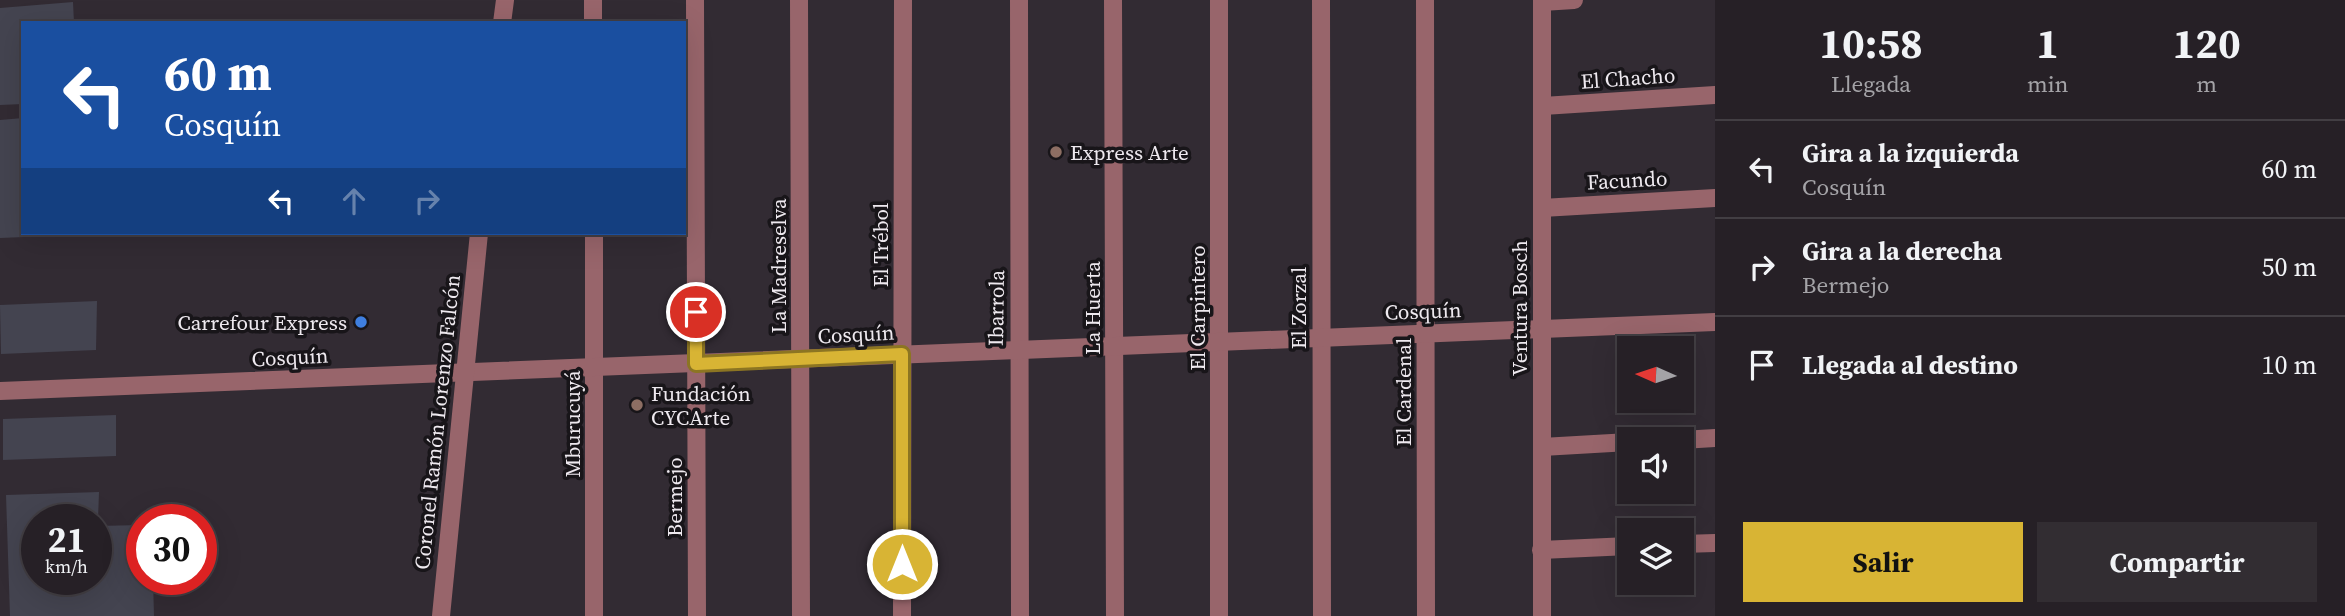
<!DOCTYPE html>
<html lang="es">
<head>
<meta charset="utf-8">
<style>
  :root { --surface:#262026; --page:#322d32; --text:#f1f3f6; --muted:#a4a3a7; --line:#423e43; --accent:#d8b434 }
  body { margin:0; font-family:"Source Serif 4",serif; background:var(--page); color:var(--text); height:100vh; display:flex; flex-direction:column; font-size:26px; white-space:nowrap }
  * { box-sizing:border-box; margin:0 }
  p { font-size:23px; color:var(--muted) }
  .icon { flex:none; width:38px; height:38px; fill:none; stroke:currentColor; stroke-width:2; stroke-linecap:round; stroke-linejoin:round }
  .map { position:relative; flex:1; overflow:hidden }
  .details { display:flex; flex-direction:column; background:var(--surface); width:630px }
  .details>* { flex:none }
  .guide { position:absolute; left:21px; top:21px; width:665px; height:214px; border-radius:0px; box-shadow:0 7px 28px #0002,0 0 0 2px var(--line); background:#1a4fa0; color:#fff; overflow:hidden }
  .needle { width:46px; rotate:273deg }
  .tools { position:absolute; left:1617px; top:336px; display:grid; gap:14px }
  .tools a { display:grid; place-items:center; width:77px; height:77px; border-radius:0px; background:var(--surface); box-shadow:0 7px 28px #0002,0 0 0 2px var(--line); font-size:35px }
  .speed { position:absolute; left:21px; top:504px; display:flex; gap:14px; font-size:35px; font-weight:700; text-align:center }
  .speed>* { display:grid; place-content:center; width:91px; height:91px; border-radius:50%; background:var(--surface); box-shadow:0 7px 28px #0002,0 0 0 2px var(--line); line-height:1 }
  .speed small { font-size:18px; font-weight:400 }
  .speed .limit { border:10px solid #d22; background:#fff; color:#111 }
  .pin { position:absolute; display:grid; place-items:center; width:60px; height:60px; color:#fff; margin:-30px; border:4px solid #fff; border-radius:50%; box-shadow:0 2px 7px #0007 }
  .me { position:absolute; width:77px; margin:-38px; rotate:0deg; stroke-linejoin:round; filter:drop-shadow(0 0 5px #0008) }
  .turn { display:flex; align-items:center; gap:24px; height:147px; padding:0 28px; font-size:32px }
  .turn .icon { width:91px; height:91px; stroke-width:2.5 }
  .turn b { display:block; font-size:49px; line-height:60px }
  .lanes { display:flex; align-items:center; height:66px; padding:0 28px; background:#0003; justify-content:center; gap:35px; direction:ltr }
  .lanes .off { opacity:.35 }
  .eta { display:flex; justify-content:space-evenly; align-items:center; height:119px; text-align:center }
  .eta b { font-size:42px; font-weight:700; line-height:49px }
  .cta { display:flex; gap:14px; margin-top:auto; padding:14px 28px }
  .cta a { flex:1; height:80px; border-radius:0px; background:var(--accent); color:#111; font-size:28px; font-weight:700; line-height:80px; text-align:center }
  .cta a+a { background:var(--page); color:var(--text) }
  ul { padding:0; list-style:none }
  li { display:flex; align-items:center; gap:21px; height:98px; padding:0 28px; border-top:2px solid var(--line) }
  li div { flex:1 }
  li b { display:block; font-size:26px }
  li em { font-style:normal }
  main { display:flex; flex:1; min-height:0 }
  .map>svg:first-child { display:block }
  .building { fill:#444450 }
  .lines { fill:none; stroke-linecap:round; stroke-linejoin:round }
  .minor { stroke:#98656b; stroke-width:18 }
  .route-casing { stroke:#8c7522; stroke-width:18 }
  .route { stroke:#d8b434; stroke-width:12 }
  .education-dot { fill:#8d6e63; stroke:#181519; stroke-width:2.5 }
  .shop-dot { fill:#3f7fe0; stroke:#181519; stroke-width:2.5 }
  .labels { text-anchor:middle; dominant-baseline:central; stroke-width:7; stroke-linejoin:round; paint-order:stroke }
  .street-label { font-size:21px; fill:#eee9ef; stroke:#181519 }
  .poi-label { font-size:21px; fill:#eee9ef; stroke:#181519; text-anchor:start }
</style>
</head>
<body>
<main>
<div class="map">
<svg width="1715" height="616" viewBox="0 0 1715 616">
  <rect width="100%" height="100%" fill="#322b33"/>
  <g class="building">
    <path d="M73,2L74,23H23V104L0,105V8Z"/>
    <path d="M23,118V233H72V235L0,238V120Z"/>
    <path d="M97,301L96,350L1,354L0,305Z"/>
    <path d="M116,415V456L3,460V419Z"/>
    <path d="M99,492L98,520H37V579H96V526L142,525V579H153L154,616H10L6,495Z"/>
  </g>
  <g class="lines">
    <g class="minor">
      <path d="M593,0V23"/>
      <path d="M695,0L697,616"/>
      <path d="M799,0L801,616"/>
      <path d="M1019,0L1020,616"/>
      <path d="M1113,0L1115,616"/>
      <path d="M1219,0V616"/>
      <path d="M1321,0L1322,616"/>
      <path d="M1425,0L1426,616"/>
      <path d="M1542,2L1574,0"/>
      <path d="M502,23L505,0"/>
      <path d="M1543,106L1715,95"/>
      <path d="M1542,208L1715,198"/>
      <path d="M594,233V616"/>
      <path d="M0,391L1715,322"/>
      <path d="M1682,440L1715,438"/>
      <path d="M1542,447L1629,442"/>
      <path d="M1682,544L1715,543"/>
      <path d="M1541,550L1629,546"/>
      <path d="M441,616L479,233"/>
      <path d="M902,616L903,0"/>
      <path d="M1542,616V0"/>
    </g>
  </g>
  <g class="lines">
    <g class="route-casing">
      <path id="route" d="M696,312V364L902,354V564"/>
    </g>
    <use href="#route" class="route"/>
  </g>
  <g class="education-dot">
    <circle cx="1056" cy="152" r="7"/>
    <circle cx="637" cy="405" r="7"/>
  </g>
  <circle class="shop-dot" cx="361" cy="322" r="7"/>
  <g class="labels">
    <g class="street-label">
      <text transform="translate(1628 78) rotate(-4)">El Chacho</text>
      <text transform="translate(1627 180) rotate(-3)">Facundo</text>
      <text transform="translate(880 245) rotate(-90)">El Trébol</text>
      <text transform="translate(778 266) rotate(-90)">La Madreselva</text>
      <text transform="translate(996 308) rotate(-89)">Ibarrola</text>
      <text transform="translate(1092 308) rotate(-90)">La Huerta</text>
      <text transform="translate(1197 308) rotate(-90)">El Carpintero</text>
      <text transform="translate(1298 308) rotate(-90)">El Zorzal</text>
      <text transform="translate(1519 308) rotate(-90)">Ventura Bosch</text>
      <text transform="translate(1423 311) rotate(-2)">Cosquín</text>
      <text transform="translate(856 334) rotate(-3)">Cosquín</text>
      <text transform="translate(290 357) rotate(-3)">Cosquín</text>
      <text transform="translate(1403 392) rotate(-90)">El Cardenal</text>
      <text transform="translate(437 422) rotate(-84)">Coronel Ramón Lorenzo Falcón</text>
      <text transform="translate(572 424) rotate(-90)">Mburucuyá</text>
      <text transform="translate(674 497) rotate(-90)">Bermejo</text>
    </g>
    <g class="poi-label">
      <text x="1070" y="152">Express Arte</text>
      <text x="347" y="322" text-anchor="end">Carrefour Express</text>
      <text x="651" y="393">Fundación<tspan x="651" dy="24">CYCArte</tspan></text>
    </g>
  </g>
</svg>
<div class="tools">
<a><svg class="needle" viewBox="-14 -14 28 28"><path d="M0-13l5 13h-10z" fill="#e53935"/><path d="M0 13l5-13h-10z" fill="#a4a3a7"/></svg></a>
<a><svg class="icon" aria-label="sound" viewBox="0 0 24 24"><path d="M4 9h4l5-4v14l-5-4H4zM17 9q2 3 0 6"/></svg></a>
<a><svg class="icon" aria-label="layers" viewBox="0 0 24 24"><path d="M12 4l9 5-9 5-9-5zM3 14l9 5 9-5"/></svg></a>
</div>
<div class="speed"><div>21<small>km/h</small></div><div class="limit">30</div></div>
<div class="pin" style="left:696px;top:312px;background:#d93025"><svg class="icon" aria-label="arrive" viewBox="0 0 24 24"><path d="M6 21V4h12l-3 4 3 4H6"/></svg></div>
<svg class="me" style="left:902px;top:564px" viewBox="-20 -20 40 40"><circle r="17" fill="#d8b434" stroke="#fff" stroke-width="3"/><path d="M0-11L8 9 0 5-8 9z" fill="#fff"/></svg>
<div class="guide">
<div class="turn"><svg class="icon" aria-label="left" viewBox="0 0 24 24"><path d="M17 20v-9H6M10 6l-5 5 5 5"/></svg><div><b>60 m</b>Cosquín</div></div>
<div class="lanes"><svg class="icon" aria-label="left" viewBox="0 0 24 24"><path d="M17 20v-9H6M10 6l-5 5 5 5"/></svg><svg class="icon off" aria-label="ahead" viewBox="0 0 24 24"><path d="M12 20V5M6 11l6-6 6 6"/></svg><svg class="icon off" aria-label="right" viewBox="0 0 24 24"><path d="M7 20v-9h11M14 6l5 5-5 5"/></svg></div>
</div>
</div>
<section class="details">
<div class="eta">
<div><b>10:58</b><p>Llegada</p></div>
<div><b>1</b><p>min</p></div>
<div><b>120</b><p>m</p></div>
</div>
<ul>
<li><svg class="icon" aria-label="left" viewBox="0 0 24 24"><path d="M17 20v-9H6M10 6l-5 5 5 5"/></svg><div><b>Gira a la izquierda</b><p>Cosquín</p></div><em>60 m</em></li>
<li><svg class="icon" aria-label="right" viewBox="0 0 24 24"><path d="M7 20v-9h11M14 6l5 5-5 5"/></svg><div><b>Gira a la derecha</b><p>Bermejo</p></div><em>50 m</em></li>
<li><svg class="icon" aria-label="arrive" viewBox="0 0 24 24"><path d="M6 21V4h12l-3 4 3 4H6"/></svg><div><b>Llegada al destino</b></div><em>10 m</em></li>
</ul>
<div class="cta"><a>Salir</a><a>Compartir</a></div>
</section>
</main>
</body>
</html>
